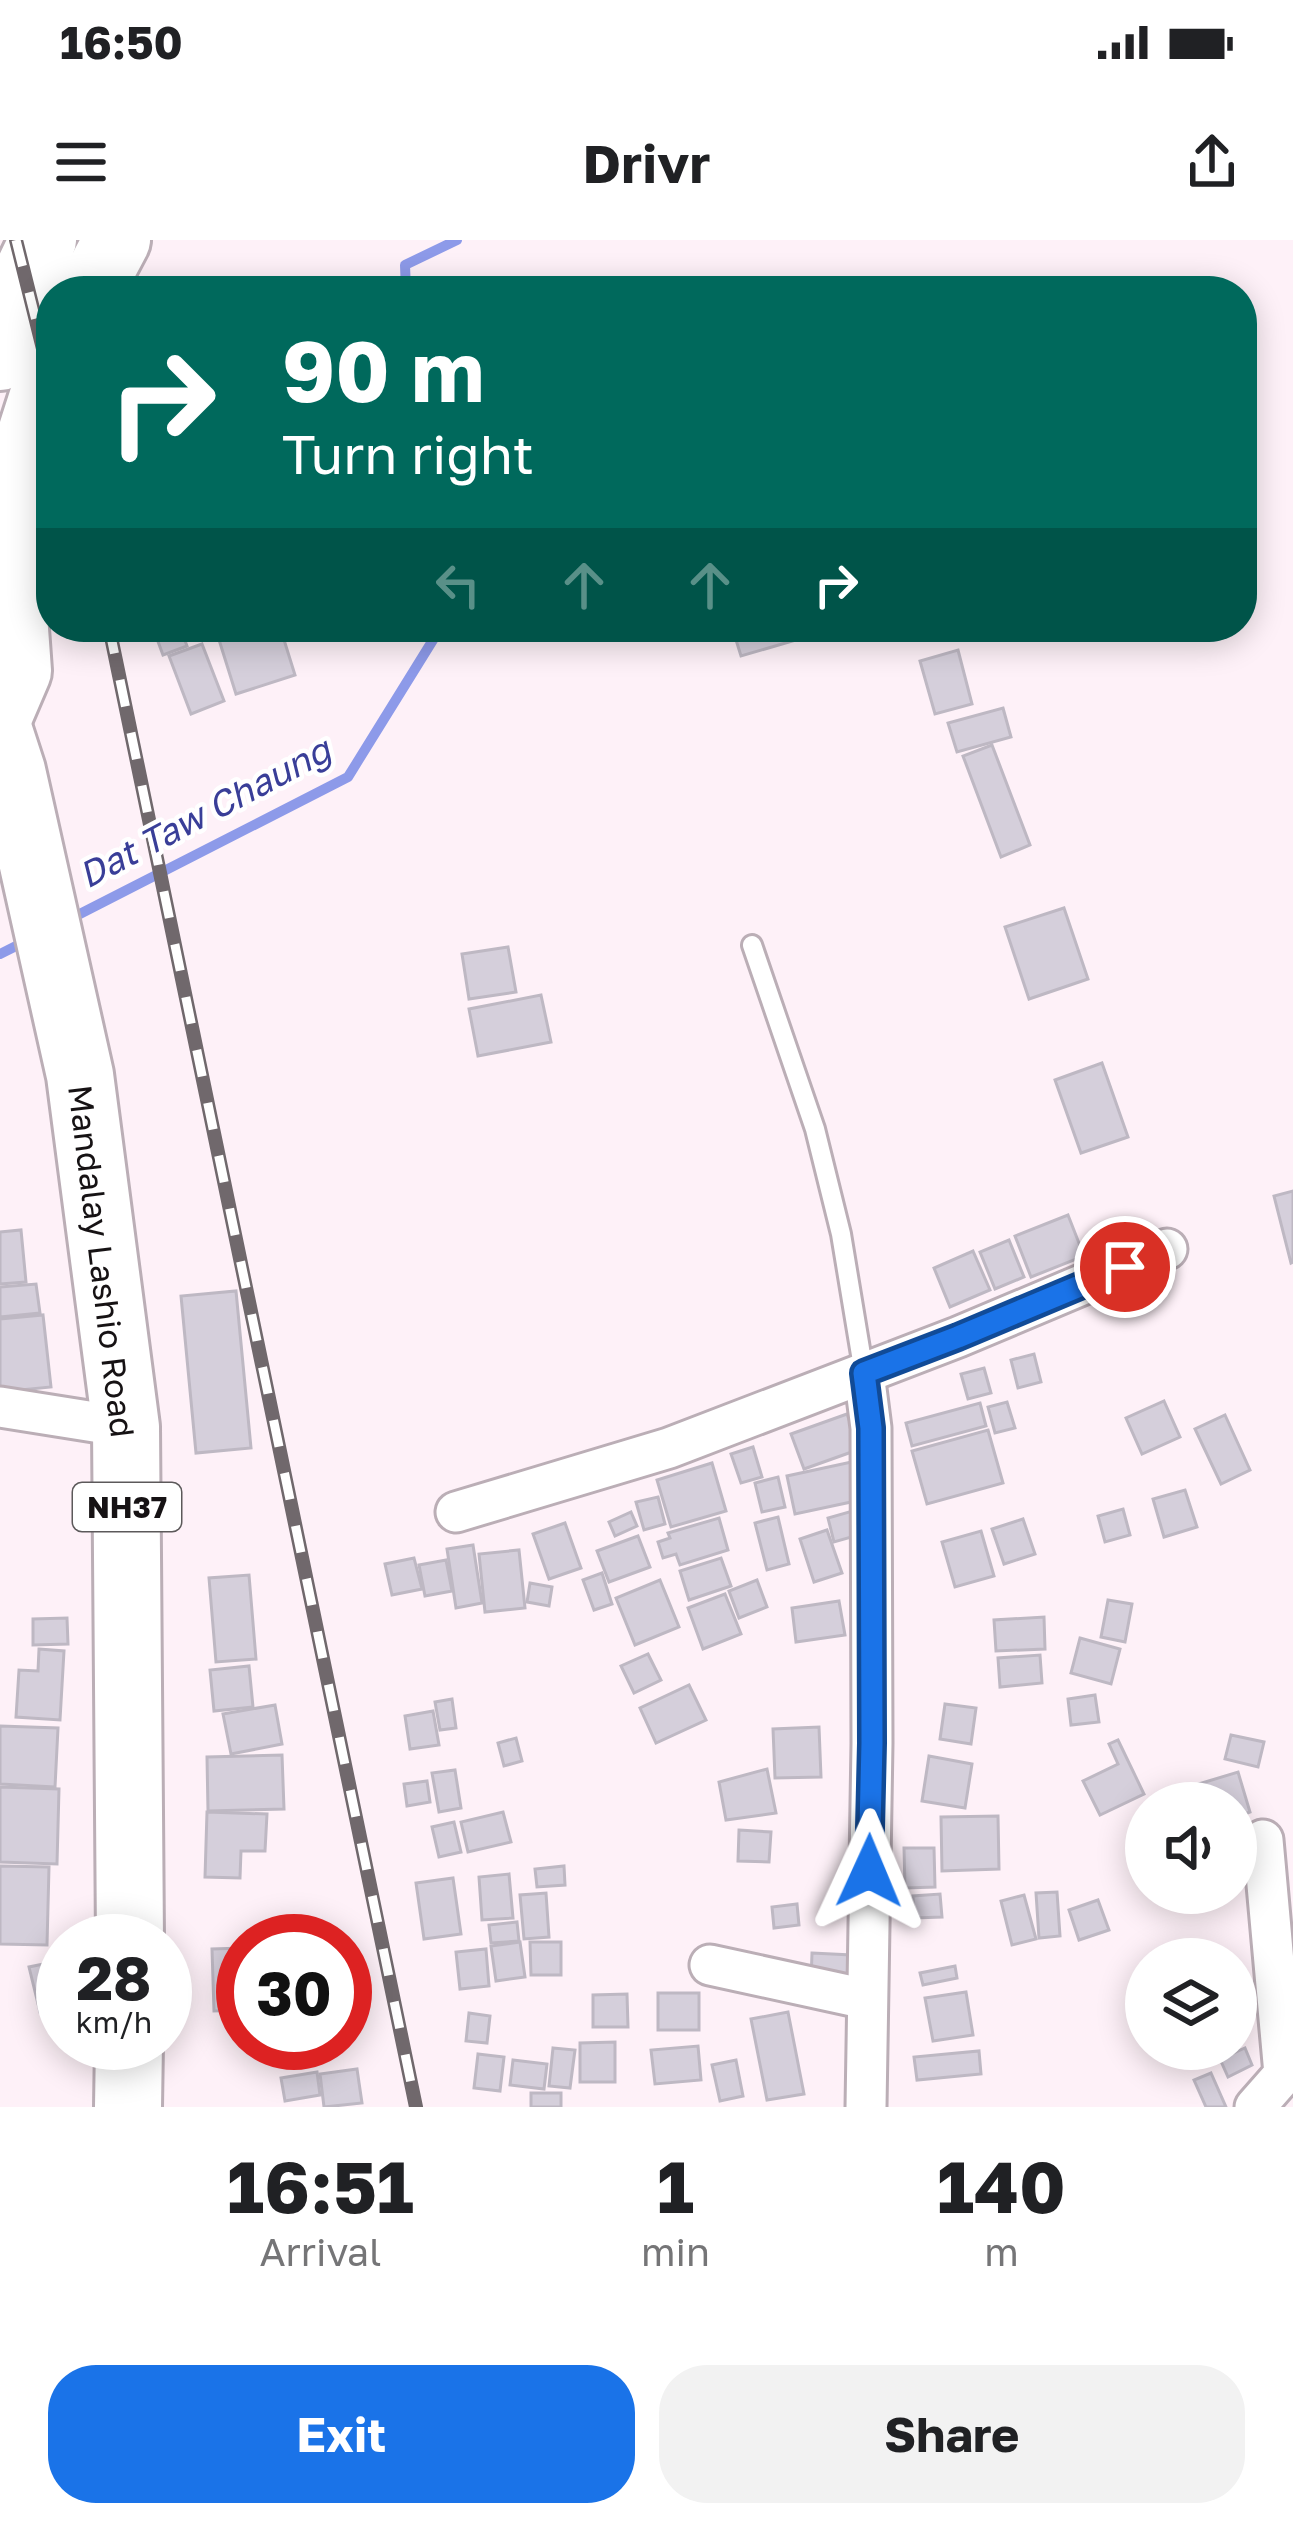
<!DOCTYPE html>
<html lang="en">
<head>
<meta charset="utf-8">
<style>
  :root { --surface:#fff; --page:#f2f2f2; --text:#202124; --muted:#757577; --accent:#1a73e8 }
  body { margin:0; font-family:"Golos Text",sans-serif; background:var(--page); color:var(--text); height:100vh; display:flex; flex-direction:column; font-size:45px; white-space:nowrap }
  * { box-sizing:border-box; margin:0 }
  p { font-size:39px; color:var(--muted) }
  .icon { flex:none; width:66px; height:66px; fill:none; stroke:currentColor; stroke-width:2; stroke-linecap:round; stroke-linejoin:round }
  .map { position:relative; height:1867px; overflow:hidden }
  .sheet { display:flex; flex-direction:column; background:var(--surface); flex:1 }
  .sheet>* { flex:none }
  .top-card { position:absolute; left:36px; top:36px; width:1221px; height:366px; border-radius:48px; box-shadow:0 6px 30px #0003; background:#00695c; color:#fff; overflow:hidden }
  .buttons { position:absolute; left:1125px; top:1542px; display:grid; gap:24px }
  .buttons a { display:grid; place-items:center; width:132px; height:132px; border-radius:50%; background:var(--surface); box-shadow:0 6px 30px #0003; font-size:60px }
  .speed { position:absolute; left:36px; top:1674px; display:flex; gap:24px; font-size:60px; font-weight:700; text-align:center }
  .speed>* { display:grid; place-content:center; width:156px; height:156px; border-radius:50%; background:var(--surface); box-shadow:0 6px 30px #0003; line-height:1 }
  .speed small { font-size:30px; font-weight:400 }
  .speed .limit { border:18px solid #d22; background:#fff; color:#111 }
  .pin { position:absolute; display:grid; place-items:center; width:102px; height:102px; color:#fff; margin:-51px; border:6px solid #fff; border-radius:50%; box-shadow:0 3px 12px #0007 }
  .me { position:absolute; width:132px; margin:-66px; rotate:1deg; stroke-linejoin:round; filter:drop-shadow(0 0 9px #0008) }
  .turn { display:flex; align-items:center; gap:42px; height:252px; padding:0 48px; font-size:54px }
  .turn .icon { width:156px; height:156px; stroke-width:2.5 }
  .turn b { display:block; font-size:84px; line-height:102px }
  .lanes { display:flex; align-items:center; height:114px; padding:0 48px; background:#0003; justify-content:center; gap:60px; direction:ltr }
  .lanes .off { opacity:.35 }
  .eta { display:flex; justify-content:space-evenly; align-items:center; height:204px; text-align:center }
  .eta b { font-size:72px; font-weight:700; line-height:84px }
  .cta { display:flex; gap:24px; margin-top:auto; padding:24px 48px }
  .cta a { flex:1; height:138px; border-radius:48px; background:var(--accent); color:#fff; font-size:48px; font-weight:700; line-height:138px; text-align:center }
  .cta a+a { background:var(--page); color:var(--text) }
  .status { display:flex; justify-content:space-between; align-items:center; height:84px; padding:0 60px; background:var(--surface); direction:ltr }
  .status svg { height:33px; fill:currentColor }
  header { display:flex; justify-content:space-between; align-items:center; height:156px; padding:0 48px; background:var(--surface); font-size:54px; font-weight:700 }
  .map>svg:first-child { display:block }
  .lines { fill:none; stroke-linecap:round; stroke-linejoin:round }
  .stream { stroke:#8d9ae9; stroke-width:10 }
  .building { fill:#d5cfdb; stroke:#beb8c3; stroke-width:3 }
  .lane-casing { stroke:#bbaeb6; stroke-width:24 }
  .street-casing { stroke:#bbaeb6; stroke-width:45 }
  .highway-casing { stroke:#bbaeb6; stroke-width:72 }
  .lane { stroke:#fff; stroke-width:18 }
  .street { stroke:#fff; stroke-width:39 }
  .highway { stroke:#fff; stroke-width:66 }
  .rail-casing { stroke:#70686c; stroke-width:14 }
  .rail { stroke:#fff; stroke-width:9; stroke-dasharray:27; stroke-linecap:butt }
  .route-casing { stroke:#114b97; stroke-width:30 }
  .route { stroke:#1a73e8; stroke-width:21 }
  .labels { text-anchor:middle; dominant-baseline:central; stroke-width:9; stroke-linejoin:round; paint-order:stroke }
  .shield { fill:#fff; stroke:#5c595a; stroke-width:3 }
  .shield-label { font-size:30px; font-weight:bold; fill:#161214 }
  .street-label { font-size:33px; fill:#161214; stroke:#fff }
  .water-label { font-size:36px; font-style:italic; fill:#393e98; stroke:#fff }
</style>
</head>
<body>
<div class="status"><b>16:50</b><svg viewBox="0 0 49 12"><path d="M0 12V9h3v3zM5 12V6h3v6zM10 12V3h3v9zM15 12V0h3v12zM26 1h20v11H26zM47 4h2v5h-2z"/></svg></div>
<header><svg class="icon" aria-label="menu" viewBox="0 0 24 24"><path d="M4 6h16M4 12h16M4 18h16"/></svg>Drivr<svg class="icon" aria-label="share" viewBox="0 0 24 24"><path d="M12 15V3M7 8l5-5 5 5M5 13v7h14v-7"/></svg></header>
<div class="map">
<svg width="1293" height="1867" viewBox="0 0 1293 1867">
  <rect width="100%" height="100%" fill="#fef1f8"/>
  <g class="lines">
    <g class="stream">
      <path d="M406,51L405,25L457,0"/>
      <path d="M70,679L348,537L441,387"/>
      <path d="M0,714L26,701"/>
    </g>
  </g>
  <g class="building">
    <path d="M180,387L187,406L163,415L153,388Z"/>
    <path d="M215,387H280L295,435L236,454Z"/>
    <path d="M732,387H840L741,416Z"/>
    <path d="M202,404L224,461L191,474L169,416Z"/>
    <path d="M958,410L972,464L935,474L920,421Z"/>
    <path d="M1003,468L1011,497L957,512L948,483Z"/>
    <path d="M992,505L1030,605L1001,617L963,516Z"/>
    <path d="M1064,668L1088,739L1029,759L1005,687Z"/>
    <path d="M508,707L516,752L469,759L462,714Z"/>
    <path d="M541,755L551,802L478,816L469,769Z"/>
    <path d="M1102,823L1128,897L1081,913L1055,840Z"/>
    <path d="M1293,951V1022L1291,1023L1274,956Z"/>
    <path d="M1068,975L1084,1016L1031,1037L1015,996Z"/>
    <path d="M21,990L26,1042L0,1044V992Z"/>
    <path d="M1009,1000L1024,1037L995,1049L980,1012Z"/>
    <path d="M973,1011L990,1050L950,1067L934,1028Z"/>
    <path d="M36,1044L40,1073L0,1077V1047Z"/>
    <path d="M236,1051L251,1208L196,1213L181,1056Z"/>
    <path d="M43,1075L51,1147L0,1152V1079Z"/>
    <path d="M1034,1114L1041,1142L1018,1148L1011,1120Z"/>
    <path d="M984,1128L991,1153L968,1159L961,1134Z"/>
    <path d="M1164,1161L1180,1197L1142,1214L1126,1178Z"/>
    <path d="M1007,1162L1015,1188L995,1193L988,1167Z"/>
    <path d="M980,1163L986,1186L912,1206L906,1183Z"/>
    <path d="M847,1174L860,1209L804,1229L791,1194Z"/>
    <path d="M1225,1175L1250,1230L1221,1244L1195,1189Z"/>
    <path d="M988,1190L1003,1243L927,1264L912,1211Z"/>
    <path d="M753,1207L762,1237L741,1243L731,1214Z"/>
    <path d="M856,1221L865,1259L795,1274L787,1236Z"/>
    <path d="M712,1223L726,1271L671,1287L657,1240Z"/>
    <path d="M778,1237L785,1267L762,1272L755,1243Z"/>
    <path d="M1185,1250L1197,1287L1164,1297L1153,1259Z"/>
    <path d="M658,1257L665,1284L644,1290L636,1262Z"/>
    <path d="M1123,1269L1130,1295L1105,1302L1098,1276Z"/>
    <path d="M856,1270L862,1294L834,1302L828,1278Z"/>
    <path d="M631,1272L637,1286L615,1296L609,1282Z"/>
    <path d="M778,1277L789,1324L767,1330L755,1283Z"/>
    <path d="M719,1278L728,1310L680,1325L676,1314L663,1318L658,1302L670,1298L668,1293Z"/>
    <path d="M1023,1279L1035,1314L1004,1324L992,1289Z"/>
    <path d="M565,1283L581,1328L549,1339L533,1294Z"/>
    <path d="M827,1290L842,1333L814,1342L800,1299Z"/>
    <path d="M981,1291L994,1336L955,1347L942,1302Z"/>
    <path d="M638,1296L650,1327L609,1342L597,1311Z"/>
    <path d="M473,1305L482,1363L456,1368L447,1309Z"/>
    <path d="M519,1310L525,1368L485,1372L479,1314Z"/>
    <path d="M414,1318L422,1349L392,1355L385,1324Z"/>
    <path d="M721,1318L731,1346L689,1360L680,1331Z"/>
    <path d="M446,1320L452,1351L425,1356L419,1325Z"/>
    <path d="M602,1333L612,1364L594,1370L583,1340Z"/>
    <path d="M249,1335L256,1419L216,1422L209,1338Z"/>
    <path d="M660,1340L679,1387L635,1405L616,1358Z"/>
    <path d="M757,1340L767,1367L739,1378L729,1351Z"/>
    <path d="M530,1343L552,1347L549,1366L527,1362Z"/>
    <path d="M725,1354L741,1394L703,1409L688,1368Z"/>
    <path d="M1108,1360L1132,1364L1125,1402L1101,1397Z"/>
    <path d="M839,1361L845,1395L796,1402L792,1368Z"/>
    <path d="M1044,1377L1045,1409L996,1411L994,1380Z"/>
    <path d="M67,1378L68,1404L33,1405V1379Z"/>
    <path d="M1080,1398L1120,1409L1111,1444L1071,1433Z"/>
    <path d="M39,1409L64,1411L60,1480L16,1477L19,1430L38,1431Z"/>
    <path d="M648,1414L661,1440L634,1453L621,1426Z"/>
    <path d="M1040,1415L1042,1443L1000,1447L998,1418Z"/>
    <path d="M249,1426L253,1467L214,1471L210,1430Z"/>
    <path d="M689,1445L706,1480L656,1503L640,1468Z"/>
    <path d="M1095,1455L1099,1482L1071,1485L1068,1459Z"/>
    <path d="M452,1459L456,1488L440,1490L435,1462Z"/>
    <path d="M945,1464L976,1468L971,1504L940,1499Z"/>
    <path d="M275,1465L282,1504L231,1514L223,1474Z"/>
    <path d="M433,1471L439,1505L410,1509L405,1476Z"/>
    <path d="M0,1486L58,1488L55,1547L0,1544Z"/>
    <path d="M819,1487L821,1537L775,1538L773,1489Z"/>
    <path d="M1231,1495L1264,1502L1258,1527L1225,1519Z"/>
    <path d="M516,1498L522,1521L504,1526L498,1503Z"/>
    <path d="M1118,1500L1144,1554L1100,1575L1083,1541L1118,1524L1109,1504Z"/>
    <path d="M282,1515L284,1569L208,1571L207,1517Z"/>
    <path d="M929,1516L972,1524L965,1568L922,1561Z"/>
    <path d="M767,1529L776,1573L726,1580L719,1542Z"/>
    <path d="M455,1530L461,1568L439,1572L432,1533Z"/>
    <path d="M1238,1532L1250,1572L1236,1577V1563H1198L1192,1546Z"/>
    <path d="M427,1541L430,1562L407,1566L404,1544Z"/>
    <path d="M0,1547L59,1549L57,1624L0,1622Z"/>
    <path d="M207,1572L267,1574L265,1611H241L240,1638L205,1637Z"/>
    <path d="M503,1572L511,1602L468,1612L461,1582Z"/>
    <path d="M998,1576L999,1629L942,1631L941,1577Z"/>
    <path d="M454,1582L461,1612L439,1617L432,1587Z"/>
    <path d="M739,1590L771,1592L769,1622L738,1621Z"/>
    <path d="M904,1608H934L935,1647L905,1648Z"/>
    <path d="M0,1626L49,1627L47,1705L0,1704Z"/>
    <path d="M564,1626L565,1645L537,1647L535,1629Z"/>
    <path d="M509,1634L513,1678L482,1680L479,1637Z"/>
    <path d="M453,1638L461,1694L424,1699L416,1643Z"/>
    <path d="M1057,1652L1060,1696L1039,1698L1036,1653Z"/>
    <path d="M546,1653L549,1697L524,1699L520,1655Z"/>
    <path d="M940,1654L942,1677L914,1678L913,1656Z"/>
    <path d="M1024,1655L1036,1699L1012,1705L1001,1661Z"/>
    <path d="M1098,1660L1109,1690L1079,1700L1069,1670Z"/>
    <path d="M797,1664L799,1685L774,1688L772,1667Z"/>
    <path d="M517,1682L519,1701L491,1703L489,1685Z"/>
    <path d="M520,1702L525,1737L496,1741L491,1706Z"/>
    <path d="M530,1702H561V1735H531Z"/>
    <path d="M243,1708V1770L214,1771L212,1709Z"/>
    <path d="M486,1709L489,1746L460,1749L456,1712Z"/>
    <path d="M812,1713L851,1715L850,1743L811,1741Z"/>
    <path d="M58,1721L63,1742V1767L40,1772L29,1727Z"/>
    <path d="M955,1726L957,1738L923,1745L920,1733Z"/>
    <path d="M966,1752L973,1795L933,1801L925,1758Z"/>
    <rect x="658" y="1753" width="41" height="37"/>
    <path d="M627,1754L628,1787H593V1755Z"/>
    <path d="M788,1772L804,1854L767,1860L751,1779Z"/>
    <path d="M469,1773L490,1776L487,1803L466,1801Z"/>
    <path d="M615,1802V1842H580V1803Z"/>
    <path d="M698,1806L701,1840L655,1844L651,1810Z"/>
    <path d="M553,1808L575,1810L570,1848L549,1846Z"/>
    <path d="M1245,1808L1252,1825L1228,1837L1220,1819Z"/>
    <path d="M979,1811L981,1834L917,1840L914,1817Z"/>
    <path d="M478,1814L504,1817L500,1851L474,1848Z"/>
    <path d="M513,1820L547,1824L544,1849L510,1845Z"/>
    <path d="M736,1820L743,1856L720,1861L712,1825Z"/>
    <path d="M357,1829L362,1863L324,1867L320,1834Z"/>
    <path d="M317,1832L320,1855L285,1861L281,1838Z"/>
    <path d="M1211,1833L1226,1867H1206L1194,1840Z"/>
    <rect x="531" y="1853" width="30" height="14"/>
  </g>
  <g class="lines">
    <g class="lane-casing">
      <path id="lane" d="M752,705L815,889L841,994L864,1133"/>
    </g>
    <g class="street-casing">
      <g id="street">
        <path d="M864,1133L871,1188L872,1503L866,1867"/>
        <path d="M0,1167L126,1187"/>
        <path d="M456,1272L669,1208L958,1097L1167,1009"/>
        <path d="M710,1725L866,1759"/>
        <path d="M1255,1867L1284,1834L1263,1600"/>
      </g>
    </g>
    <g class="highway-casing">
      <g id="highway">
        <path d="M90,51L117,0"/>
        <path d="M0,117L24,40L43,0"/>
        <path d="M0,473L18,431L11,334L13,280L27,206L51,131"/>
        <path d="M0,494L12,531L80,835L126,1187L130,1701"/>
        <path d="M128,1867L129,1803"/>
      </g>
    </g>
    <use href="#lane" class="lane"/>
    <use href="#street" class="street"/>
    <use href="#highway" class="highway"/>
    <g class="rail-casing">
      <g id="rail">
        <path d="M16,0L51,141"/>
        <path d="M109,387L416,1867"/>
      </g>
    </g>
    <use href="#rail" class="rail"/>
  </g>
  <g class="lines">
    <g class="route-casing">
      <path id="route" d="M869,1631L872,1503L871,1188L864,1133L958,1097L1125,1027"/>
    </g>
    <use href="#route" class="route"/>
  </g>
  <g class="labels">
    <rect class="shield" x="73" y="1243" width="108" height="48" rx="9"/>
    <g class="shield-label">
      <text x="127" y="1267">NH37</text>
    </g>
    <g class="street-label">
      <text transform="translate(102 1021) rotate(83)">Mandalay Lashio Road</text>
    </g>
    <g class="water-label">
      <text transform="translate(204 572) rotate(-28)">Dat Taw Chaung</text>
    </g>
  </g>
</svg>
<div class="buttons">
<a><svg class="icon" aria-label="sound" viewBox="0 0 24 24"><path d="M4 9h4l5-4v14l-5-4H4zM17 9q2 3 0 6"/></svg></a>
<a><svg class="icon" aria-label="layers" viewBox="0 0 24 24"><path d="M12 4l9 5-9 5-9-5zM3 14l9 5 9-5"/></svg></a>
</div>
<div class="speed"><div>28<small>km/h</small></div><div class="limit">30</div></div>
<div class="pin" style="left:1125px;top:1027px;background:#d93025"><svg class="icon" aria-label="arrive" viewBox="0 0 24 24"><path d="M6 21V4h12l-3 4 3 4H6"/></svg></div>
<svg class="me" style="left:869px;top:1631px" viewBox="-20 -20 40 40"><path d="M0-17L14 15 0 8-14 15z" fill="#1a73e8" stroke="#fff" stroke-width="4"/></svg>
<div class="top-card">
<div class="turn"><svg class="icon" aria-label="right" viewBox="0 0 24 24"><path d="M7 20v-9h11M14 6l5 5-5 5"/></svg><div><b>90 m</b>Turn right</div></div>
<div class="lanes"><svg class="icon off" aria-label="left" viewBox="0 0 24 24"><path d="M17 20v-9H6M10 6l-5 5 5 5"/></svg><svg class="icon off" aria-label="ahead" viewBox="0 0 24 24"><path d="M12 20V5M6 11l6-6 6 6"/></svg><svg class="icon off" aria-label="ahead" viewBox="0 0 24 24"><path d="M12 20V5M6 11l6-6 6 6"/></svg><svg class="icon" aria-label="right" viewBox="0 0 24 24"><path d="M7 20v-9h11M14 6l5 5-5 5"/></svg></div>
</div>
</div>
<section class="sheet">
<div class="eta">
<div><b>16:51</b><p>Arrival</p></div>
<div><b>1</b><p>min</p></div>
<div><b>140</b><p>m</p></div>
</div>
<div class="cta"><a>Exit</a><a>Share</a></div>
</section>
</body>
</html>
